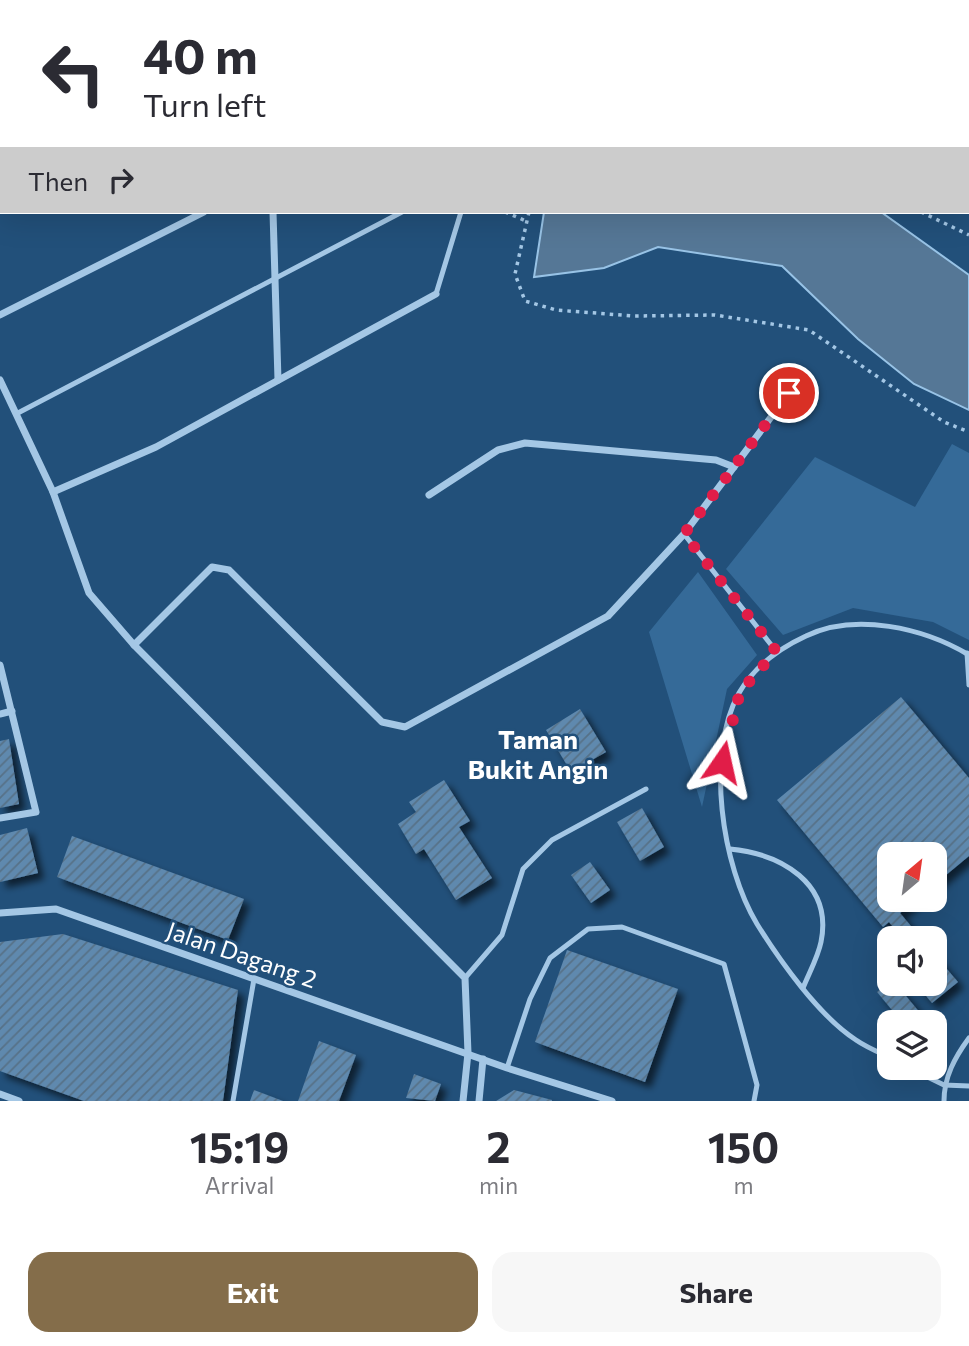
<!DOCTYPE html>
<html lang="en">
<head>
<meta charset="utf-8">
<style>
  :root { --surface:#fff; --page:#f7f7f7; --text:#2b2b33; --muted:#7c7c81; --accent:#846d4a }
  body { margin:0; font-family:Commissioner,sans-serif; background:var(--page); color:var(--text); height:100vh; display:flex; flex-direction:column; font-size:26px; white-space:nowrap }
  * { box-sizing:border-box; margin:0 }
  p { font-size:23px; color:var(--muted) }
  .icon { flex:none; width:38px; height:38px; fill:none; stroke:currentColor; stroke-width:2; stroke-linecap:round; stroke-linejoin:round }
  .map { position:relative; height:1101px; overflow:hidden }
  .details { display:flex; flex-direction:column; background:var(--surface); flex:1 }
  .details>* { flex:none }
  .guide { position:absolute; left:0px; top:0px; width:970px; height:214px; box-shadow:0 7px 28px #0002; background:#fff; color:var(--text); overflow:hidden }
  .needle { width:46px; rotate:29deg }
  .tools { position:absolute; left:877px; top:842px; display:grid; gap:14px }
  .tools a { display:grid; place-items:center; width:70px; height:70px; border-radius:14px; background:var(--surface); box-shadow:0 7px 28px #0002; font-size:35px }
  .pin { position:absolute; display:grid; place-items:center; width:60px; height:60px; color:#fff; margin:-30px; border:4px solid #fff; border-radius:50%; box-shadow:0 2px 7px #0007 }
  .me { position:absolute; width:77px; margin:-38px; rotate:11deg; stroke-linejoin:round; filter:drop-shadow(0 0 5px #0008) }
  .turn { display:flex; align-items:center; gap:24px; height:147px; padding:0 28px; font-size:32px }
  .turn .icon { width:91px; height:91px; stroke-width:2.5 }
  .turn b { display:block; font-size:49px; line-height:60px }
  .then { display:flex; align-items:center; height:66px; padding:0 28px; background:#0003; gap:14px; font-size:26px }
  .eta { display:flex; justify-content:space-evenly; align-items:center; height:119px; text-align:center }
  .eta b { font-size:42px; font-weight:700; line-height:49px }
  .action { display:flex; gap:14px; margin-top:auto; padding:14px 28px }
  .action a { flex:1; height:80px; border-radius:21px; background:var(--accent); color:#fff; font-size:28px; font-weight:700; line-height:80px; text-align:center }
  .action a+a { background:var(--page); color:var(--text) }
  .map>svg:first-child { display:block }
  .grass { fill:#356a98 }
  .water { fill:#557796; stroke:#98c3e6; stroke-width:2 }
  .building { fill:url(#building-hatch); filter:url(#shadow) }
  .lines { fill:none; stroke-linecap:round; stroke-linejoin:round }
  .path { stroke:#a4c7e5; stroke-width:3.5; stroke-dasharray:3.5 5; stroke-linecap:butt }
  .lane { stroke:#a4c7e5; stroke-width:5 }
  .street { stroke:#a4c7e5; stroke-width:7 }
  .route { stroke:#e11d48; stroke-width:12; stroke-dasharray:0 21.6 }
  .labels { text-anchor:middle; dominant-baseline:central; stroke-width:5; stroke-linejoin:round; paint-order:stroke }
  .street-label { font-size:24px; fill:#fff; stroke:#22507a }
  .neighbourhood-label { font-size:26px; font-weight:bold; fill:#fff; stroke:#22507a }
</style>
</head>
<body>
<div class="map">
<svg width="969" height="1101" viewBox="0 0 969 1101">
  <defs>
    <pattern id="building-hatch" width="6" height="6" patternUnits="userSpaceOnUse" patternTransform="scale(1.75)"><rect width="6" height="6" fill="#5f89ae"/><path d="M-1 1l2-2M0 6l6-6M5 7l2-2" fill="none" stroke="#577187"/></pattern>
    <filter id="shadow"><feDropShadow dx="6" dy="6" stdDeviation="3.5" flood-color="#0009"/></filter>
  </defs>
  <rect width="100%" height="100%" fill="#22507a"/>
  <g class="grass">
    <path d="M833,0H969V214L965,212H968V2Z"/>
    <path d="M952,444L969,453V640L933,622L853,608L783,635L726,569L815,457L915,507Z"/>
    <path d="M698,572L757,655L727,689L702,807L649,632Z"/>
  </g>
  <path class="water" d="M544,212H881L969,275V410L914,384L858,339L782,266L658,247L604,268L534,277Z"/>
  <g class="building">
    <path d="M901,697L969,778V856L934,885V854H889V900H917L900,913L921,938H902L889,922L883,927L777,800Z"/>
    <path d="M580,709L606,752L571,772L546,730Z"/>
    <path d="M9,739L19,804L0,808V741Z"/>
    <path d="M444,780L470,821L459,827L492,878L456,900L424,849L416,854L398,824L416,812L409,802Z"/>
    <path d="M642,808L664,847L640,861L617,822Z"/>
    <path d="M27,828L38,873L0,882V835Z"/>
    <path d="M72,836L244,899L228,940L57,877Z"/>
    <path d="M590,862L610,890L591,903L571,875Z"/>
    <path d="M63,934L238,990L223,1101H84L0,1071V942Z"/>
    <path d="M567,950L678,989L645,1082L535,1042Z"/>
    <path d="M934,954L958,982L932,1003L916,984H934Z"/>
    <path d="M889,982L896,984L921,1014L911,1022H902L877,992Z"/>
    <path d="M319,1041L356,1055L339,1101H298Z"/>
    <path d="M414,1074L441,1084L435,1101L406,1098Z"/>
    <path d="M254,1090L283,1101H250Z"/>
    <path d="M514,1090L552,1100V1101H496Z"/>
  </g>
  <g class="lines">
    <g class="path">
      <path d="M374,0L377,2"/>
      <path d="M711,2L712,0"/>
      <path d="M505,212L526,221"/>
      <path d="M529,212L515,274L525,301L556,310L634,316L715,315L809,330L944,422L969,432"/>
      <path d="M921,212L969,235"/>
    </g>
    <g class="lane">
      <path d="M0,210L2,209"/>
      <path d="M436,294L461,212"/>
      <path d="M16,414L402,212"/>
      <path d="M684,534L776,651"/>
      <path d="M967,653L969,685"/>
      <path d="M730,849C781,854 833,883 821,942C818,957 809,973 803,988"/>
      <path d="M465,978L502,935L523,869L552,840L646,789"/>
      <path d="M889,1057C878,1052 866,1047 856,1040C819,1016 780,961 757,924C722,866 705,754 739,693C754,667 780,648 806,636C855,612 924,628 969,655"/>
      <path d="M507,1068L530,999L550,958L588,929L622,927L724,964L757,1085L754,1101"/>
      <path d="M909,1068L944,1085L969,1086"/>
      <path d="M233,1101L254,979"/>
      <path d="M944,1101C944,1077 955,1057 969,1038"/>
    </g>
    <g class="street">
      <path d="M0,16L2,20"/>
      <path d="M0,99L2,98"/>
      <path d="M273,212L278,380"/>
      <path d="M0,315L204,212"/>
      <path d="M0,380L53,492L89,593L134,645L465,978L468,1053L463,1101"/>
      <path d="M53,492L156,447L436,294"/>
      <path d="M429,495L498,450L525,443L716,460L734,467"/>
      <path d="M134,645L212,567L229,570L382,722L405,727L608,616L684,534L789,393"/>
      <path d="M0,665L36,812L0,818"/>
      <path d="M0,714L12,711"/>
      <path d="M0,913L56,909L507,1068L612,1101"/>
      <path d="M0,1094L19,1101"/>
      <path d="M479,1101L483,1059"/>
    </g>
  </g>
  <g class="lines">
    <path class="route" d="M722,762L740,692L776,651L684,534L789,393"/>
  </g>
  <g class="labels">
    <g class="street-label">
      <text transform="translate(242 954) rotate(19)">Jalan Dagang 2</text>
    </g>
    <g class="neighbourhood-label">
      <text x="538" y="738">Taman<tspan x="538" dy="30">Bukit Angin</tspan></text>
    </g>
  </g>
</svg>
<div class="tools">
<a><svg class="needle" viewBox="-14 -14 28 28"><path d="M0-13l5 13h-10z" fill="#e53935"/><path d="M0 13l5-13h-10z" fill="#7c7c81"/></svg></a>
<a><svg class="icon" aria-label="sound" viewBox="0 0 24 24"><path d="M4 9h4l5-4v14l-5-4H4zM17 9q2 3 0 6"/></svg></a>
<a><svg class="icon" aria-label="layers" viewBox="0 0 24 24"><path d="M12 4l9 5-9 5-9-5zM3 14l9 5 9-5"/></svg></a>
</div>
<div class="pin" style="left:789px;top:393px;background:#d93025"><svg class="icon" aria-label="arrive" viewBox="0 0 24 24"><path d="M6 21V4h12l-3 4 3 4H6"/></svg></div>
<svg class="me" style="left:722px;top:762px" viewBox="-20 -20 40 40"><path d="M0-17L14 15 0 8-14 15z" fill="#e11d48" stroke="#fff" stroke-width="4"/></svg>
<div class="guide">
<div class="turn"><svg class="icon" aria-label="left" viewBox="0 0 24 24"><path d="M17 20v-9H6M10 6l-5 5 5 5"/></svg><div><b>40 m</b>Turn left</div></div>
<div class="then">Then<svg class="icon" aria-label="right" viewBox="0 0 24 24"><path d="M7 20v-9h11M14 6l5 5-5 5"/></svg></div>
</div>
</div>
<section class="details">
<div class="eta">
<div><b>15:19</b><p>Arrival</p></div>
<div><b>2</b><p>min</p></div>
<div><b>150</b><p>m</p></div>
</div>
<div class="action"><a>Exit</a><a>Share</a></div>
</section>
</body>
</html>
